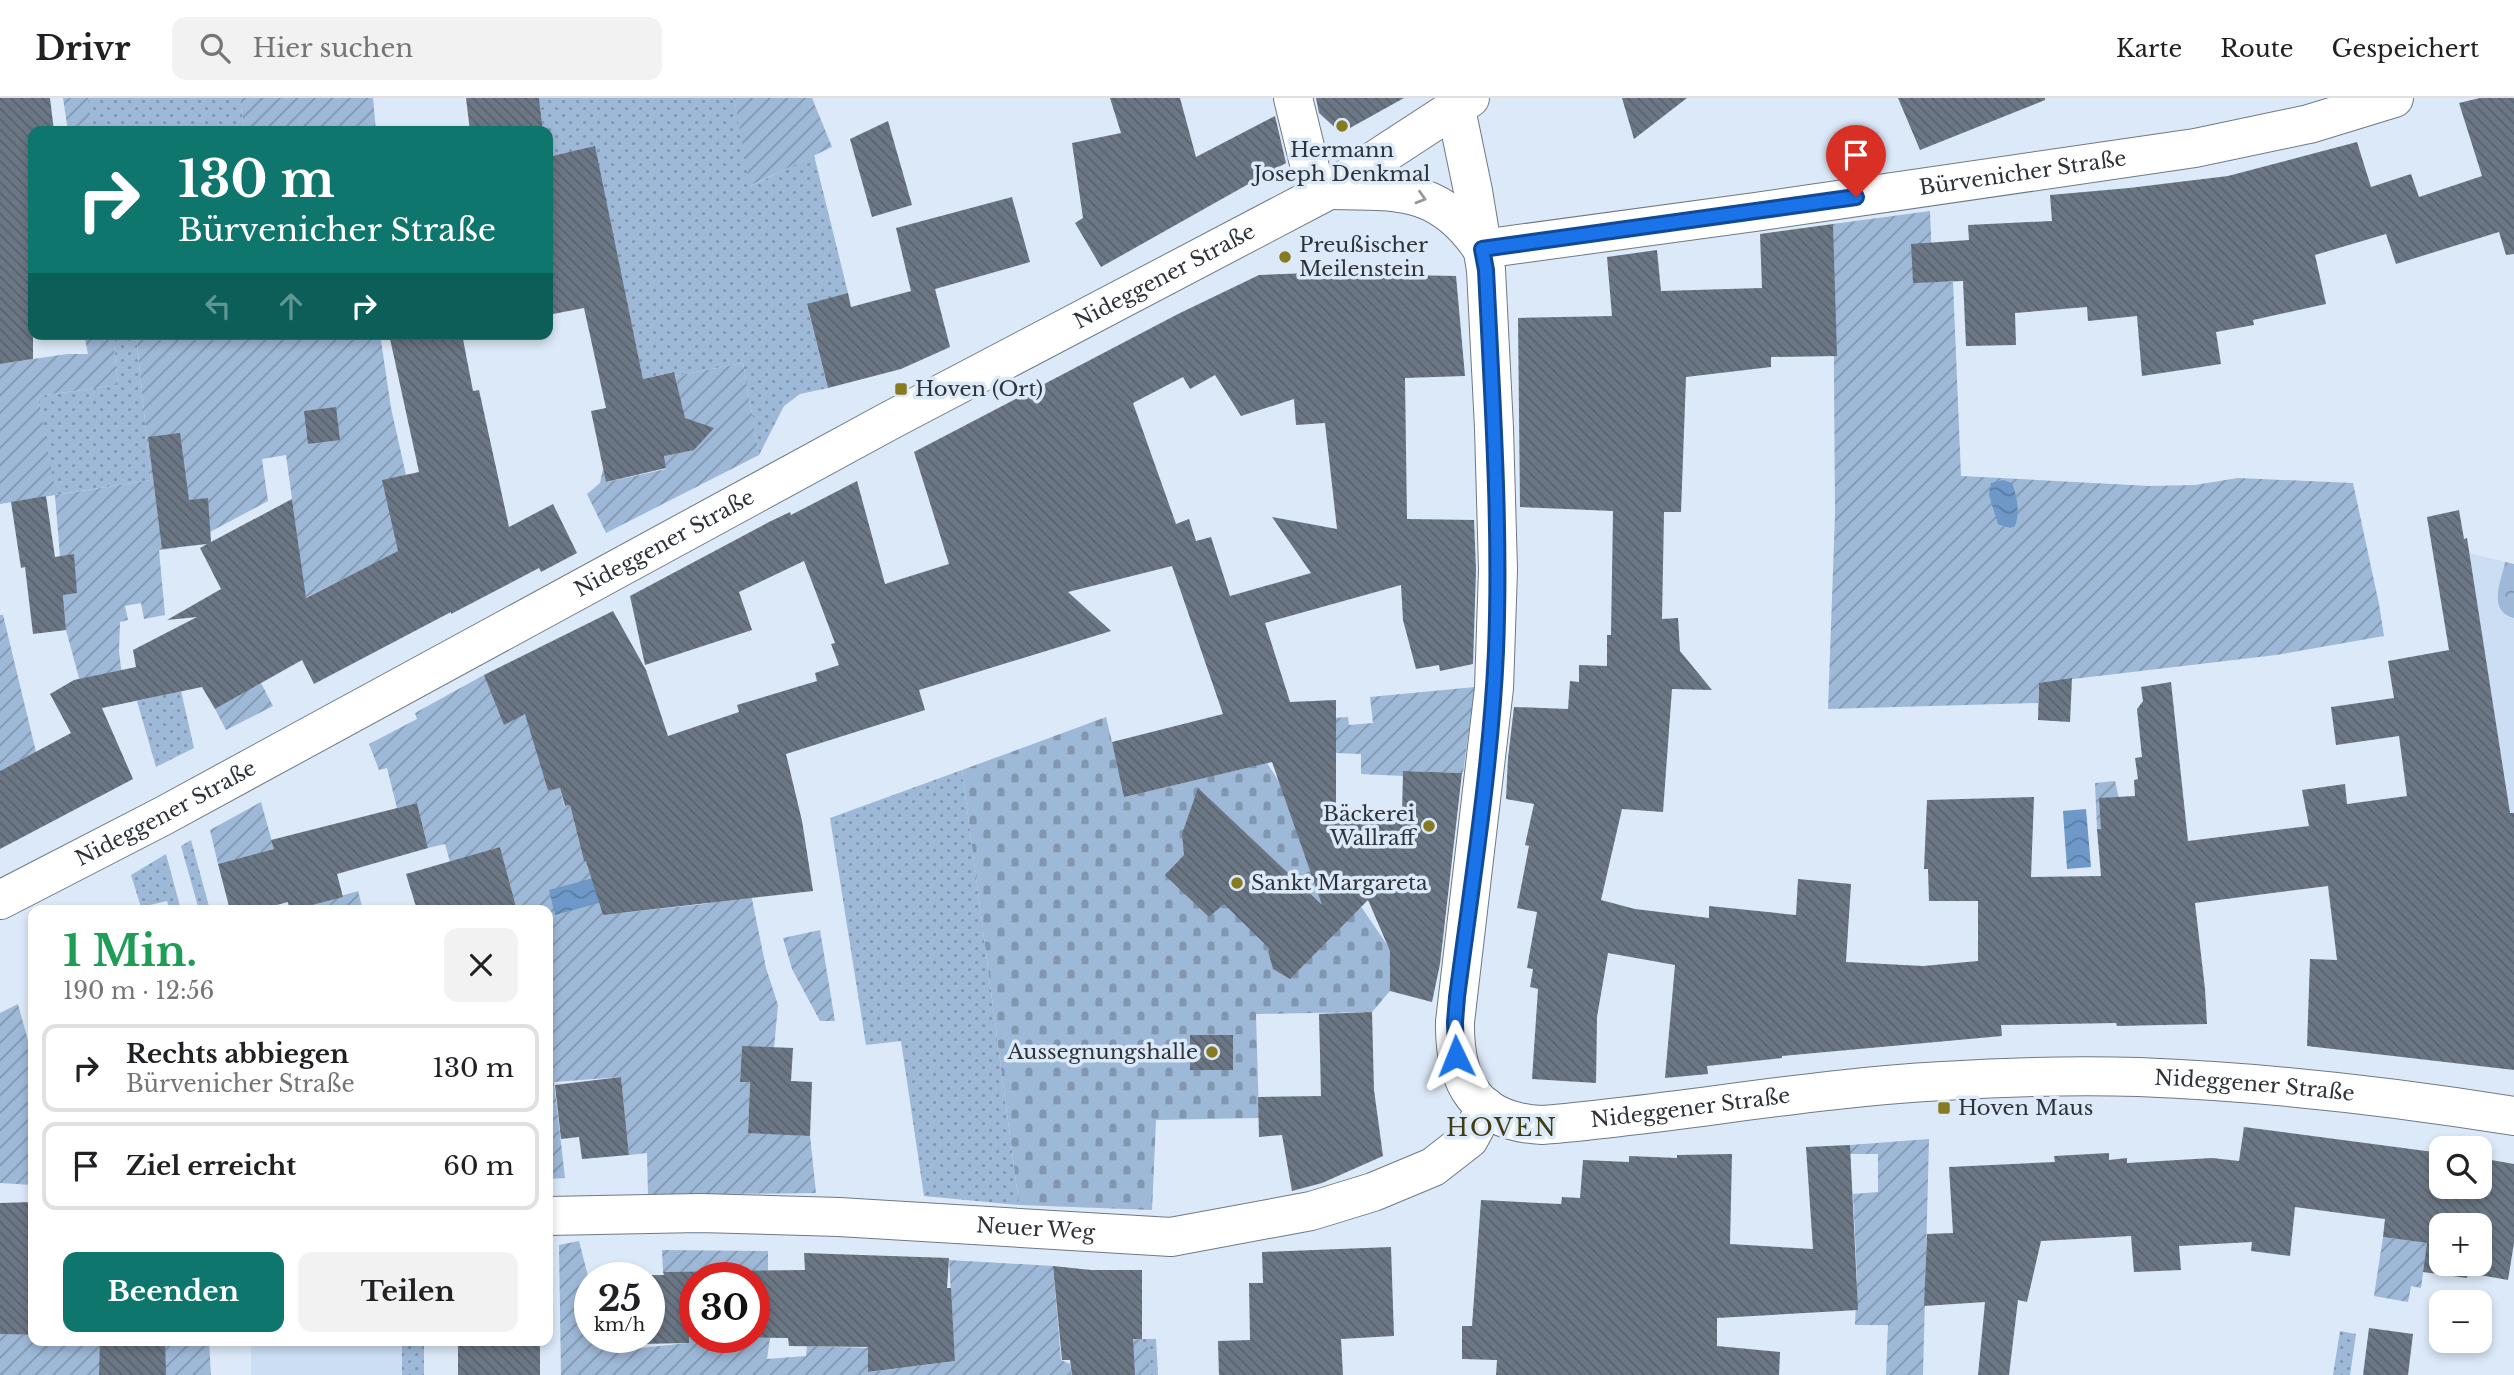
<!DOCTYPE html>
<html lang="de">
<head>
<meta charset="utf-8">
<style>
  :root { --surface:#fff; --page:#f2f2f2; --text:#202124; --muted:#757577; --line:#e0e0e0; --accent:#0f766e }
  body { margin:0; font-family:"Libre Baskerville",serif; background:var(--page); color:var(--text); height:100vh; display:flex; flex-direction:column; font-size:26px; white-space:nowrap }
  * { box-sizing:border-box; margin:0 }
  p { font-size:23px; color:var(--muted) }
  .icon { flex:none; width:38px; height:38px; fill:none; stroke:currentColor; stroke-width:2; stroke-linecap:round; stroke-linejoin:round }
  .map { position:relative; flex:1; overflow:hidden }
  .side { position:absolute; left:28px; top:807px; width:525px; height:441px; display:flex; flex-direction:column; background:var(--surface); border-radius:14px; box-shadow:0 4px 10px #0003 }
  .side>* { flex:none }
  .hud { position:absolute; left:28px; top:28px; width:525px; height:214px; border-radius:14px; box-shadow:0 4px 10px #0003; background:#0f766e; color:#fff; overflow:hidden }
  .tools { position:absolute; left:2429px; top:1038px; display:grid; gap:14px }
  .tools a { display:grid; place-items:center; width:63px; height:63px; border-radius:14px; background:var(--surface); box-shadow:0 4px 10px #0003; font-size:35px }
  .speed { position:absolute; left:574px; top:1164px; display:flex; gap:14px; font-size:35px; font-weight:700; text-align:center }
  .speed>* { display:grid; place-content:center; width:91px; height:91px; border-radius:50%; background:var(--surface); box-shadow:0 4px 10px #0003; line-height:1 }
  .speed small { font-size:18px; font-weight:400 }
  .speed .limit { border:10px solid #d22; background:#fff; color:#111 }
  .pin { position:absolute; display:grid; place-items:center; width:60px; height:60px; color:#fff; margin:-72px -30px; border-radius:50% 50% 50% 0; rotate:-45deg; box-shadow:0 0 7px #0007 }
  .pin .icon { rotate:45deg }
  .me { position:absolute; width:77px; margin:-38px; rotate:358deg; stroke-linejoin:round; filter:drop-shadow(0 0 5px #0008) }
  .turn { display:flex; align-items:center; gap:24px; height:147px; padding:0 35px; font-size:32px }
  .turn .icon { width:91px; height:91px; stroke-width:2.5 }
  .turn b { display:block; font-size:49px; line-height:60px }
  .lanes { display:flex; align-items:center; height:66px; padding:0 35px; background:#0003; justify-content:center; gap:35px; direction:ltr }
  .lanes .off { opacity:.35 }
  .round { display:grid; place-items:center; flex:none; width:74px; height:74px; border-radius:14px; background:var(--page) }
  .summary { display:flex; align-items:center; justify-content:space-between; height:119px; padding:0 35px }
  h1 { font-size:42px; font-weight:700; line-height:52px; color:#1e9e55 }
  .cta { display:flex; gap:14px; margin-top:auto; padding:14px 35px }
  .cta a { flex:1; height:80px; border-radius:14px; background:var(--accent); color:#fff; font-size:28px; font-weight:700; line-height:80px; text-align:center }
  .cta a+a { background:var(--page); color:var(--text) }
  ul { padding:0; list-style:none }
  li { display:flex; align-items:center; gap:21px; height:88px; margin:0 14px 10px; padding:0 21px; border:4px solid var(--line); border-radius:14px }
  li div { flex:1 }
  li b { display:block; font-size:26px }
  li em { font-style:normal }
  header { display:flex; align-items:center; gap:42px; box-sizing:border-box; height:98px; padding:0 35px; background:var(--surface); border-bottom:2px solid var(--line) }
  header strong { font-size:33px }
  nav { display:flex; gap:38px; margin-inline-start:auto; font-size:24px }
  .search { width:490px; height:63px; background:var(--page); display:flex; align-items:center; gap:18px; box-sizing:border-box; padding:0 24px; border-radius:14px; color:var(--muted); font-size:26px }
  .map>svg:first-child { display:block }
  .built { fill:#ccdef3 }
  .grass { fill:url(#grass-dots) }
  .cemetery { fill:url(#cemetery-stones) }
  .park { fill:url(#park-crowns) }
  .garden { fill:url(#garden-furrows) }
  .water { fill:url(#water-waves) }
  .building { fill:url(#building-back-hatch); fill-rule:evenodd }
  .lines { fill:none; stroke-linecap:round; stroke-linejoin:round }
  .minor-casing { stroke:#6e7987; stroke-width:40 }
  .tertiary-casing { stroke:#6e7987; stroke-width:40 }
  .minor { stroke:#fff; stroke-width:38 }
  .tertiary { stroke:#fff; stroke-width:38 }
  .oneway { stroke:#96999c }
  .route-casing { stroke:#114b97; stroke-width:18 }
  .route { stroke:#1a73e8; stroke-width:12 }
  .poi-dot { fill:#867b20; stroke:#dce9f8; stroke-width:2.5 }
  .labels { text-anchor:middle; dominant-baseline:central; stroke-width:7; stroke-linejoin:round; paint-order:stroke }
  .poi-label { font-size:21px; fill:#2e3339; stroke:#dce9f8; text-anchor:start }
  .street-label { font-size:21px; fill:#2e3339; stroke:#dce9f8 }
  .quarter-label { font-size:24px; letter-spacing:2px; fill:#413c12; stroke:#dce9f8 }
</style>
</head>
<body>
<header>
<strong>Drivr</strong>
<div class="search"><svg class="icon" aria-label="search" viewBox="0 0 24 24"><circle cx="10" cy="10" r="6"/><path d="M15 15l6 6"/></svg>Hier suchen</div>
<nav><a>Karte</a><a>Route</a><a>Gespeichert</a></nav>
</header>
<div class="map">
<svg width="2514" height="1277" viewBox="0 0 2514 1277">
  <defs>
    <pattern id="grass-dots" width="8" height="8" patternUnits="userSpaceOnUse" patternTransform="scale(1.75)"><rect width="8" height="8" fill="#9eb8d7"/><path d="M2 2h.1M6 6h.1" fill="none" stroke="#8196af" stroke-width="1.8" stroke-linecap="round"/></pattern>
    <pattern id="cemetery-stones" width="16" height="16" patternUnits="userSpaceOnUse" patternTransform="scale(1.75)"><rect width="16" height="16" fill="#9eb8d7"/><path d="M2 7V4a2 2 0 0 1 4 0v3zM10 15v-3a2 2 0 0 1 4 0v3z" fill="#8196af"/></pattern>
    <pattern id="park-crowns" width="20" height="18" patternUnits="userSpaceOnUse" patternTransform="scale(1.75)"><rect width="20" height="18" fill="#9eb8d7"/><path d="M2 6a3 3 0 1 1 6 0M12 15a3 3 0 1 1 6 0" fill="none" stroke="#8196af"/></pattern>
    <pattern id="garden-furrows" width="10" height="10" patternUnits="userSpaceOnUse" patternTransform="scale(1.75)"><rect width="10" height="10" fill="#9eb8d7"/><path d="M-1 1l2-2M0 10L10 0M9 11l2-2" fill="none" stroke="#8196af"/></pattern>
    <pattern id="water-waves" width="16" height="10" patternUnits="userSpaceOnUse" patternTransform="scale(1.75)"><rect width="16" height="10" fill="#6d98c8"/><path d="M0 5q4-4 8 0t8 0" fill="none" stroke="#5a7da3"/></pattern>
    <pattern id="building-back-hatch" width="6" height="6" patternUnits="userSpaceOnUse" patternTransform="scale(1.75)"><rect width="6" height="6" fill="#6c7785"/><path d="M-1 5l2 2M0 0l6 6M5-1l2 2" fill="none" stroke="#59626e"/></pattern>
  </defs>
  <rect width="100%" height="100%" fill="#dce9f8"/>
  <g class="built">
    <path d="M2469,455L2514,466V715H2510Z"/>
    <rect x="251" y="1243" width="151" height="34"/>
  </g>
  <g class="grass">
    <path d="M87,0H240L244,33H91Z"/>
    <path d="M539,0H734L751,88L814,57L848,195L807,207L828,290L800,296L784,308L759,357L743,265L675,278L673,274L643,281L594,49L548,59V33H543Z"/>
    <path d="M113,236H136L151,382L55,397L38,298L118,287Z"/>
    <path d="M181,593L194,650L156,669L137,603Z"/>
    <path d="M962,672L1019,1107L924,1098L901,943L866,947L830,720Z"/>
    <path d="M191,742L210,812H199L181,748Z"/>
    <path d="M166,756L181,812H170L167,803L141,809L131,777Z"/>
    <path d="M2340,1233L2356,1236L2350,1277H2333Z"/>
    <path d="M1142,1241H1156L1158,1277H1150L1142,1250Z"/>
    <rect x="402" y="1243" width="22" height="34"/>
  </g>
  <path class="cemetery" d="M1106,619L1125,698L1267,665L1360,809L1362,810L1390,851V893L1372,914L1256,916L1259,1020L1156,1022L1152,1112L1019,1107L962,672Z"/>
  <path class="park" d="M2505,464L2514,466V520C2487,513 2501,484 2505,464Z"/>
  <g class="garden">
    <path d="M63,0H88L92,33H68Z"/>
    <path d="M240,0H373L376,33H244Z"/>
    <path d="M734,0H812L832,49L750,88Z"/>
    <path d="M1930,113L1933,184H1953L1961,378L2150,388L2195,387L2238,380L2353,385L2379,506L2384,538L2276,557L2039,585L2038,605L1828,611L1835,417L1833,126Z"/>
    <path d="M84,236H113L118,287L38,298L56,397L151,382L136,236H380L391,310L425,462L369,468L295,505L277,462L299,451L286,357L262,361L268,403L210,434V430L175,434L177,450L159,452L165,517L144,521L141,505L125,508L128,522L120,524L119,553L125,603L95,610L79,580L66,532L55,397L0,406V266L67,256H88Z"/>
    <path d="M743,265L759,357L606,435L587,396L600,385L603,371L607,384L666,371L664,358L685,323L675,278Z"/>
    <path d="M0,517H3L36,654L0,673Z"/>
    <path d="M484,577L520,603L535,636L532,638L548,693L560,690L564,708L570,707L584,763L591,762L615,767L622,815L704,806L751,796L766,870L778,907L774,950L742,949L740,983L750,984L748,1034L810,1038L816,1095L648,1097L647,1055L629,1057L621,979L554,984L565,1080L548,1081V812H517L500,749L450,764L445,746L428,750L417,705L397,710L387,670L379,672L369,646L417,621L415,615Z"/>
    <path d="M261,585L273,608L226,632L215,611Z"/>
    <path d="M1475,589L1463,675L1404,673V678L1361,676V656L1335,655L1334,620L1348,619L1349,627L1373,625L1370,599Z"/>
    <path d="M2115,683L2125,728L2097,731L2095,685Z"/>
    <path d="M261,704L274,751L218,766L210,732Z"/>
    <path d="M358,793L363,812H292Z"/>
    <path d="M820,832L835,923H820L792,871L783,840Z"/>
    <path d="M18,906L30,950H33V1087L0,1085V915Z"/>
    <path d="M1929,1041L1923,1277H1886L1888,1227H1855L1857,1181L1853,1096L1878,1094V1056H1850V1047Z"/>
    <path d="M2383,1139L2427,1145L2421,1190L2411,1188L2408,1204L2374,1198Z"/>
    <path d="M579,1143L588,1178L590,1239H606L640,1250L688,1245L689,1239L770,1240L767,1261L806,1258L807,1248L867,1250V1177L869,1274L955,1263L949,1162L1053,1168L1061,1262L1070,1266L1072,1277H561L559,1147Z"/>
    <path d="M662,1152L768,1153V1173L663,1174Z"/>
    <path d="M0,1236L33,1237V1242L209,1243L211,1277H0Z"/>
    <path d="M1142,1241V1249H1148L1150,1277H1093L1084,1243Z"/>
  </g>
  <g class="water">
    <path d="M2003,382L2012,385C2017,397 2020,416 2015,428L2010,430L1998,426L1989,397L1991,385Z"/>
    <path d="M2086,711L2091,769L2067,771L2063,713Z"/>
    <path d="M597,779L603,804L555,817L549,792Z"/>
  </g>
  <g class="building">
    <path d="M0,0H50L54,33H33V261L0,266Z"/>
    <path d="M466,0H539L543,33H470Z"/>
    <path d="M1110,0H1180L1196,59L1275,18L1286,65L1101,169L1075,125L1083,120L1072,45L1121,35Z"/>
    <path d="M1316,0H1404L1341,35L1319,15Z"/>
    <path d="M1622,0H1687L1634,41Z"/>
    <path d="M1898,0H2045V2L1920,52Z"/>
    <path d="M2480,0H2514V156L2506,157L2499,134L2396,166L2386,136L2315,157L2326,206L2253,222L2254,227L2216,234L2221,266L2142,278L2137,218L2088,223L2087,209L2015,215L2016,247L1966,248L1963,183L1913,185L1911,146L1969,142L1968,127L2052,123L2050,97L2129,90L2228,78L2357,44L2371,89L2411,76L2419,99L2482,78L2459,5Z"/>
    <path d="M888,23L912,107L872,119L850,41Z"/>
    <path d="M595,48L643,281L674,274L685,320L714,330L694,352L664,358L666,370L606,384L591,313L606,310L584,210L548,217V59Z"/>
    <path d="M1012,99L1030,164L935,191L950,249L901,271L828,290L807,206L848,195L851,209L911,193L896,130Z"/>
    <path d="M1833,126L1837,258L1771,259V269L1686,279L1681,414H1664L1662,521L1678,520L1680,553L1712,592L1672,591L1663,714L1622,711L1601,802L1635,811L1709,820V808L1796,817L1798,781L1851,786L1846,864L1923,868L1978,863V803H1929L1928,771H1924L1927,702L2034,699L2031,779L2101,778L2097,731H2101L2099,700L2135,698L2134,682L2138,681L2135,660L2142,659L2137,611L2143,603L2141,589L2171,584L2188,743L2309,728L2302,692L2345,686L2347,706L2407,698L2399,638L2336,647L2331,609L2394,600L2388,563L2449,552L2427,419L2459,412L2464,441L2467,440L2510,715H2514V972L2307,948L2310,861L2337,862L2328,788L2195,805L2205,891L2207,926L2117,928L2116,925L2001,927L2002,938L1782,958V960L1707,968L1708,976L1665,980L1675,867L1608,855L1597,919L1596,985L1532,981L1538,891L1530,889L1533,871L1527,870L1537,814L1517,810L1529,748L1525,747L1534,706L1506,701L1508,660L1514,609L1568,611L1570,583L1579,584V567L1607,568V537H1611L1613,413L1520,409L1518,220L1612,218L1607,159L1657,152L1661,193L1762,190L1760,136Z"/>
    <path d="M1309,175L1456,178L1465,278L1405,280L1407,421L1474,422L1476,472L1473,566L1440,573L1439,567L1416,571L1403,522L1401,487L1265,525L1290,604L1336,602V714L1402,716L1403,673L1462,675L1440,866L1432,904L1390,893V853L1368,802L1290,881L1273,871L1268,853L1270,851L1224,806L1209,819L1165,777L1184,757L1182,736L1198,690L1322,807L1272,664L1124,699L1112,644L1223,616L1172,468L1068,494L1111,533L919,592L925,612L786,656L802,723L813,793L603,817L586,763H584L570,707L565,708L560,690L548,693L525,616L504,627L484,577L613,513L646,572L668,638L739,614L737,607L817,583L815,575L839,567L831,546L835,545L804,463L739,494L752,532L645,567L630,498L769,424L790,414L791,417L857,383L885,486L949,466L914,354L1178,216L1259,177ZM1215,277L1241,318L1294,301L1296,327L1325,325L1337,431L1272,419L1311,475L1230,498L1211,439L1196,443L1189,421L1176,426L1133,305L1183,279L1190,291Z"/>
    <path d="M389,236H462L473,293L479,292L509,429L553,406L577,455L541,474L539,470L451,516V514L314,586L302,562L215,611L202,589L102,610L133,681L0,751V673L71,635L50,596L74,582L136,569L133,552L197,519L167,522L221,491L200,450L207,446L162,451L148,339L180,335L189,402L208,400L211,444L292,401L306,500L398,453L382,382L419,374Z"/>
    <path d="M336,309L340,342L308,346L304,313Z"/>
    <path d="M46,398L55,459L74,456L77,495L63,497L66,532L33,536L25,469L21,470L11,404Z"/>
    <path d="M2072,580L2070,624L2038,622L2039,585Z"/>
    <path d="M417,705L428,750L337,776L343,799L292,812H289L288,804L258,812H230L218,766L274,751L271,742Z"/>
    <path d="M500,749L517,812H417L406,776Z"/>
    <path d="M1372,914L1374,992L1383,1058L1322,1085L1292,1093L1282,1037L1259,1039L1258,999L1321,998L1319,916Z"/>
    <rect x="1190" y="937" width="43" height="35"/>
    <path d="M742,948L793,950L791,983L812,984L810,1038L748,1035L750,984H740Z"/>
    <path d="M621,979L629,1057L582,1061L579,1039L561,1041L555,987Z"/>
    <path d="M2244,1029L2441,1055V1088H2480V1060L2514,1066V1145L2508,1182L2468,1175L2467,1180L2423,1174L2427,1145L2383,1139L2385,1121L2295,1109L2290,1158L2251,1153L2252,1144L2179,1148L2181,1172L2134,1174L2131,1138L2041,1143L2027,1204L2018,1202L2009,1277H1978L1985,1204L1924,1208L1927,1136L1953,1135L1949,1069L2055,1064L2054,1058L2109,1055V1062L2127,1060V1065L2212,1060L2239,1063ZM2441,1127H2480V1166H2441Z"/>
    <path d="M1850,1047L1858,1212L1717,1220V1248L1780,1254L1779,1277H1496L1497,1262L1462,1261V1228H1472L1481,1102L1561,1106L1562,1099L1580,1100L1583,1062L1629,1064V1058L1677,1060V1057L1732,1056L1730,1146L1813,1151L1806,1049Z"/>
    <path d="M33,1104V1237L0,1236V1105Z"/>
    <path d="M1391,1149L1394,1238L1341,1241L1343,1277H1219L1218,1243L1250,1242L1249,1185H1263L1262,1154Z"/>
    <path d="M804,1155L949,1160L947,1190H951L955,1263L868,1274V1249L789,1248L788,1240L713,1239H754V1180H695V1239H689V1245L639,1246L640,1250H606V1239H649V1180H590L589,1238L588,1178L664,1177L663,1174L805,1172Z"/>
    <path d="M1053,1168L1091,1172H1142V1241H1133L1135,1277H1072L1070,1262H1062Z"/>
    <path d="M2369,1230L2413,1236L2408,1277H2363Z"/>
    <path d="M100,1242H165L166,1277H99Z"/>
    <rect x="458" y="1242" width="82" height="35"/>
  </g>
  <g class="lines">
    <g class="minor-casing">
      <g id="minor">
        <path d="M1293,0L1317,98"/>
        <path id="s1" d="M1456,11L1473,93L1486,172L1494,330L1498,472L1494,590L1455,924C1454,985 1476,1024 1542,1027C1676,1016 1809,990 1943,983C2008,979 2074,977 2139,979C2265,984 2390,998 2514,1018"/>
        <path d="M1329,92C1397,93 1440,88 1482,151"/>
        <path id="s2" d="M1482,151L1755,114L2195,50L2309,26L2394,0"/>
        <path id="s3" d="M548,1118L700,1115L839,1119L1171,1139L1311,1113L1373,1094L1433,1069L1469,1041L1486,1009"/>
      </g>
    </g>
    <g class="tertiary-casing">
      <g id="tertiary">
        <path id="s4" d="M0,802L163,718L889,323L1329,92L1470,0"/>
      </g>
    </g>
    <use href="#minor" class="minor"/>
    <use href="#tertiary" class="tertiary"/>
  </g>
  <defs><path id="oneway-chevron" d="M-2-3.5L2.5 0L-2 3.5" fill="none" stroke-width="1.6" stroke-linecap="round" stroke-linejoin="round" transform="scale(1.75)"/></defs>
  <use class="oneway" href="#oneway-chevron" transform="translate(1421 100) rotate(17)"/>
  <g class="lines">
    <g class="route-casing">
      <path id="route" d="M1456,958L1455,924L1457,899C1472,784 1491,668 1496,553C1501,426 1492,298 1486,172L1482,151L1856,99"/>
    </g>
    <use href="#route" class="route"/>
  </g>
  <g class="poi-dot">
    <circle cx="1342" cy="28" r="7"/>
    <circle cx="1285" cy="159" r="7"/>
    <rect x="894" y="284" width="14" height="14" rx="3.5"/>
    <circle cx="1429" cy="728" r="7"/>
    <circle cx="1237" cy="785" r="7"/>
    <circle cx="1212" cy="954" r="7"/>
    <rect x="1937" y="1003" width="14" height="14" rx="3.5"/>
  </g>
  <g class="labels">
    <g class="poi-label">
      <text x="1342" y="52" text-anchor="middle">Hermann<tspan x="1342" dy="24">Joseph Denkmal</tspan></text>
      <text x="1299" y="147">Preußischer<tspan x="1299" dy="24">Meilenstein</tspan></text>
      <text x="915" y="291">Hoven (Ort)</text>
      <text x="1415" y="716" text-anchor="end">Bäckerei<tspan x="1415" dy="24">Wallraff</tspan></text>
      <text x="1251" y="785">Sankt Margareta</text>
      <text x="1198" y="954" text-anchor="end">Aussegnungshalle</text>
      <text x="1958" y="1010">Hoven Maus</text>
    </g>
    <g class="street-label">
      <text stroke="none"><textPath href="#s2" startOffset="546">Bürvenicher Straße</textPath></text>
      <text stroke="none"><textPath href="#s4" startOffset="1321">Nideggener Straße</textPath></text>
      <text stroke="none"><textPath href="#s4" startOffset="754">Nideggener Straße</textPath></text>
      <text stroke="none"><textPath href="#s4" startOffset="187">Nideggener Straße</textPath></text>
      <text stroke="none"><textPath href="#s1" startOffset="1788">Nideggener Straße</textPath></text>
      <text stroke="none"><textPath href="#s1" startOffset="1222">Nideggener Straße</textPath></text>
      <text stroke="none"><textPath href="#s3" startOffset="488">Neuer Weg</textPath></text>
    </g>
    <g class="quarter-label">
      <text x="1502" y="1029">HOVEN</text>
    </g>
  </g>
</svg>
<div class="tools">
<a><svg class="icon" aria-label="search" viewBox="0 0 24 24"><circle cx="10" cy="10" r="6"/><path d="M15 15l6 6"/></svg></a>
<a>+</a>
<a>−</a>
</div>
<div class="speed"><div>25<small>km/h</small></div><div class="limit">30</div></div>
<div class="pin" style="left:1856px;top:99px;background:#d93025"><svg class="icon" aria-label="arrive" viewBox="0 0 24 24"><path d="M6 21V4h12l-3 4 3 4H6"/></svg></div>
<svg class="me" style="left:1456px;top:958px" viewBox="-20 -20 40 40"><path d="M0-17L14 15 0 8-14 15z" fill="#1a73e8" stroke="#fff" stroke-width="4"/></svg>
<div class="hud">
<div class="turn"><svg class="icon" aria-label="right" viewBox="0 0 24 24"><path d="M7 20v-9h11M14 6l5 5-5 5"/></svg><div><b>130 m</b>Bürvenicher Straße</div></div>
<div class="lanes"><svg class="icon off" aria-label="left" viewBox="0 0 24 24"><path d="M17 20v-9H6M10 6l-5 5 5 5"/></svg><svg class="icon off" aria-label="ahead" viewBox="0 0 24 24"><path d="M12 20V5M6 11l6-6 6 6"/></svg><svg class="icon" aria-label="right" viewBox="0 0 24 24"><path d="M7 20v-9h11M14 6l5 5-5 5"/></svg></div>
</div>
<section class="side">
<div class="summary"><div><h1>1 Min.</h1><p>190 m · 12:56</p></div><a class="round"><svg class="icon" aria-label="close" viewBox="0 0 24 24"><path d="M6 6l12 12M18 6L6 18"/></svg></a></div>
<ul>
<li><svg class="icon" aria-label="right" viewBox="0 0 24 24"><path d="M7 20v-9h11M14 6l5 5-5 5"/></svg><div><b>Rechts abbiegen</b><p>Bürvenicher Straße</p></div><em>130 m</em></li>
<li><svg class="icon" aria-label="arrive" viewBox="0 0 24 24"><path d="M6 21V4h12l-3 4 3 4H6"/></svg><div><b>Ziel erreicht</b></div><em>60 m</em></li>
</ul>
<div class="cta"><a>Beenden</a><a>Teilen</a></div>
</section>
</div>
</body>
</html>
